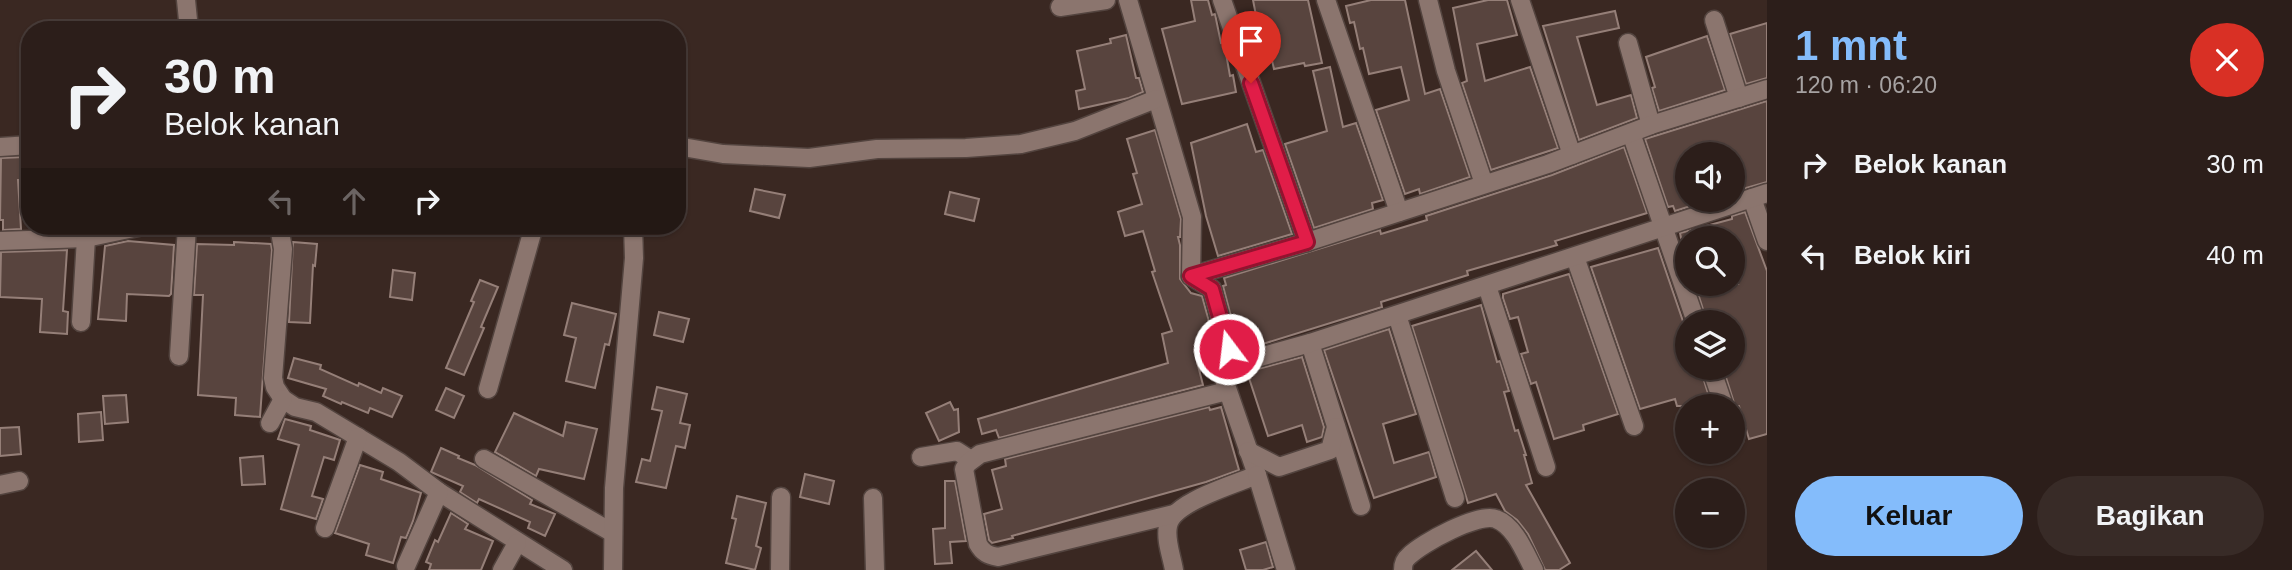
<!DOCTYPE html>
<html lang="id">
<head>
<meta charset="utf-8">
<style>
  :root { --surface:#2c1e1a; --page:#382b27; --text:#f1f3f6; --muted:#a6a2a2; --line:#483c39; --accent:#84bcfb }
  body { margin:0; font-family:Arial,sans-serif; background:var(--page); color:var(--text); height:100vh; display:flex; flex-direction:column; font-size:26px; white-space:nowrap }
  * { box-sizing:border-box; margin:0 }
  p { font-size:23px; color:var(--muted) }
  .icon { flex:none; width:38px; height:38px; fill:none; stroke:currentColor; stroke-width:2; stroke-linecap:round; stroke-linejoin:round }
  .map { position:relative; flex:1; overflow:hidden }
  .sheet { display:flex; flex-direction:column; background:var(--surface); width:525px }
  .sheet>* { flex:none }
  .guide { position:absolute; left:21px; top:21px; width:665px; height:214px; border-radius:28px; box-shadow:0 2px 5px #0004,0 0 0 2px var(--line); background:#2c1e1a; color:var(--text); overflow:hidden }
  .tools { position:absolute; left:1675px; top:142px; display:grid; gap:14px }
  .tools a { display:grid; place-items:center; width:70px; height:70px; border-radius:50%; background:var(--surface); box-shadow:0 2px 5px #0004,0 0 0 2px var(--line); font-size:35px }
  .pin { position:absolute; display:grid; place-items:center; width:60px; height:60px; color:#fff; margin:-72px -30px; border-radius:50% 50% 50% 0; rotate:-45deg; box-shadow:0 0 7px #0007 }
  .pin .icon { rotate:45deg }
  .me { position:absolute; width:77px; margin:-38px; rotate:345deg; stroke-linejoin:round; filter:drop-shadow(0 0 5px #0008) }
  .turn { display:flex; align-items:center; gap:24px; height:147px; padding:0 28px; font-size:32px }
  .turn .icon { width:91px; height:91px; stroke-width:2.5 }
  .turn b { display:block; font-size:49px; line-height:60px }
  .lanes { display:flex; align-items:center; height:66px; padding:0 28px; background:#0003; justify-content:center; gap:35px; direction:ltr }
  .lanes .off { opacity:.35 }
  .round { display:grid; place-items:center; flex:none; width:74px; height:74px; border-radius:37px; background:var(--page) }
  .summary { display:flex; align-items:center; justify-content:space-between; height:119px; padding:0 28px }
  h1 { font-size:42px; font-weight:600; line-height:52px; color:var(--accent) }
  .button { display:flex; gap:14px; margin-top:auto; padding:14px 28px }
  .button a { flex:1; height:80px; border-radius:42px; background:var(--accent); color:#111; font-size:28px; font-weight:600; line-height:80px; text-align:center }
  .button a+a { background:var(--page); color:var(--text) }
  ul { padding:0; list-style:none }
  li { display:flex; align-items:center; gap:21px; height:91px; padding:0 28px }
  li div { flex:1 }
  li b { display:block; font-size:26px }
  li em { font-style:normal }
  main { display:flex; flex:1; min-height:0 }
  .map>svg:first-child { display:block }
  .building { fill:#58443e; stroke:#957f78; stroke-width:2 }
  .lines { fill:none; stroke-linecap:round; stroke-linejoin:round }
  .street-casing { stroke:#53443f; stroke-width:21 }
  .street { stroke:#8b756e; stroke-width:18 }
  .route-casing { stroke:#92132f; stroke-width:18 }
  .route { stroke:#e11d48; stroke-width:12 }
</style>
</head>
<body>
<main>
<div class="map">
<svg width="1767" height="570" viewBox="0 0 1767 570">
  <rect width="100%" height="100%" fill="#3a2822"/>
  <g class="building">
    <path d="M1191,0H1208L1212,15L1215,14L1221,43L1224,42L1230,76L1233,75L1236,92L1182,104L1162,29L1195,21Z"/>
    <path d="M1253,0H1308L1322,63L1305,66L1304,63L1274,69L1266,35L1260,36Z"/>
    <path d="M1371,0H1405L1425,94L1440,89L1470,177L1420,194L1419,189L1405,194L1376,110L1409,100L1401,67L1369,74L1363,48L1360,49L1354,22L1350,23L1346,6Z"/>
    <path d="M1488,0H1507L1517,35L1477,44L1485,81L1530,67L1558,148L1491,170L1462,83L1467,81L1453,8Z"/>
    <path d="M1615,11L1619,28L1577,37L1597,105L1631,95L1637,118L1579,140L1543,26Z"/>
    <path d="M1767,23V78L1746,84L1730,34Z"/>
    <path d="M1126,35L1136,78H1139L1143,92L1129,98L1079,109L1076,91L1085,89L1077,51L1111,43L1110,39Z"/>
    <path d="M1707,36L1725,90L1659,111L1652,88L1655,87L1646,57Z"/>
    <path d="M1330,67L1343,127L1356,123L1383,200L1372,203L1373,209L1314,228L1285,144L1327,131L1313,71Z"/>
    <path d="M1767,101V182L1732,192V154H1687V200H1699L1700,203L1675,211L1673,206L1668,207L1645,139Z"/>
    <path d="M1247,124L1256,152L1263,150L1292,234L1218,256L1206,216L1191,143Z"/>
    <path d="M1155,130L1181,219L1180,237H1178L1180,245V279L1191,293L1202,296L1215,343L1194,350L1203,385L999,438L996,430L982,434L978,419L1168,363L1162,334L1172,331L1152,272L1155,271L1143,231L1125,236L1118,212L1142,204L1133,174L1137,173L1127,139Z"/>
    <path d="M1624,147L1647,213L1555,241L1557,245L1467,271L1468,275L1381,302L1382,307L1240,351L1223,286L1226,285L1224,278L1380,230L1381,234L1427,220L1426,216L1552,175Z"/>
    <path d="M24,157L22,180H18L21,229L3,230V220H0L1,158Z"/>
    <path d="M755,189L785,195L779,218L750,211Z"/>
    <path d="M950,192L979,199L974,221L945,214Z"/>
    <path d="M1745,212L1767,271V434L1749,439L1739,406H1735L1723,368H1732V322H1707L1695,284H1738L1732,265V238H1681L1680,233L1732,219V216Z"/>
    <path d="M128,241L174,245L171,294L169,296L127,294L126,321L98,319L105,246Z"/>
    <path d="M234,242L271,244L272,250L260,417L235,415L236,398L198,395L203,295H194L197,244L234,245Z"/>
    <path d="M293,242L317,244L315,266L313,265L310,323L289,322Z"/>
    <path d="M1658,248L1687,333V368H1700L1712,406H1677L1675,399L1640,409L1591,267Z"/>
    <path d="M67,250L63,311L68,312L67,334L40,332L42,299L0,297L1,252Z"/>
    <path d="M393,270L415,273L412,300L390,297Z"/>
    <path d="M1569,274L1618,414L1583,425L1584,430L1554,439L1536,382L1531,384L1521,354L1528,352L1518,317L1510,319L1503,298V294Z"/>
    <path d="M480,280L498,287L481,327L484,328L464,375L446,368L474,302L471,301Z"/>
    <path d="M572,303L616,314L609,345L605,344L595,388L566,381L576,338L564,335Z"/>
    <path d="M1481,305L1497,362L1500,361L1509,391L1504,392L1515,431L1518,430L1526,455H1524L1532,483L1526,485L1570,563L1559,570H1545L1528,534L1517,520L1505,511L1496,494L1468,503L1412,326Z"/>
    <path d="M659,312L689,319L683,342L654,335Z"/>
    <path d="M1389,329L1416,414L1383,424L1394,463L1429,452L1436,477L1374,498L1324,350Z"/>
    <path d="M1302,357L1324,427L1322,437L1307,442L1302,425L1268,436L1247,372Z"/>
    <path d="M294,358L321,365L320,369L358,386L359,383L381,393L383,388L402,396L392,417L370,408L368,413L342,402L341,404L323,396L326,389L288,378Z"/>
    <path d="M657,387L687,394L680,423L690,425L685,448L676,446L666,488L636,482L642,459L650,461L662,411L652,409Z"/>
    <path d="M446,388L464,396L454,418L436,410Z"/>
    <path d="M126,395L128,422L105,424L103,396Z"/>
    <path d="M950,402L954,410L958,409L959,432L939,441L926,413Z"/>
    <path d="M1209,407L1210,410L1221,407L1239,470L1206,482L1012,536L1013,538L992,543L989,540L984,514L1002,509L992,470L1006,466L1005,459Z"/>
    <path d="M101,412L103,440L79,442L78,414Z"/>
    <path d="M514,413L563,436L566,422L597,429L584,479L539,469L536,476L495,452Z"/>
    <path d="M285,419L311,426L310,430L340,440L334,460L324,457L312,496L323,499L316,519L281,509L299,445L278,439Z"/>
    <path d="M19,427L21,454L0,456V428Z"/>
    <path d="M441,448L459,456L458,458L475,465L532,500L530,504L555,514L545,536L528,528L530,522L479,499L477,503L460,492L463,486L431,472Z"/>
    <path d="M263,456L265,484L242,485L240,458Z"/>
    <path d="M360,465L383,472L381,479L421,493L413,521L406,538L401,537L393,563L366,555L369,544L335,533Z"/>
    <path d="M805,474L834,481L829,504L800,497Z"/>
    <path d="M945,481H955L966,541L950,542L952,563L935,564L933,529L945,528Z"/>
    <path d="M737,496L766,503L756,546L761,548L755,570L726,563L736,519L732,518Z"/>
    <path d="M451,513L468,524L465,529L493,541L481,570H429L431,564L426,562L435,540L438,542Z"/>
    <path d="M1266,542L1273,567L1263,570H1246L1240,550Z"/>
    <path d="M1476,551L1492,570H1452Z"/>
  </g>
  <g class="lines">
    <g class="street-casing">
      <g id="street">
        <path d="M186,0L189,30"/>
        <path d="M1128,0L1192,217L1191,276L1212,289L1229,350L1220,368L1257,475C1236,484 1172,502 1168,526C1165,540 1172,557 1174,570"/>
        <path d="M1222,0L1307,242"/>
        <path d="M1326,0L1399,212"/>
        <path d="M1428,0L1446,71L1484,184"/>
        <path d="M1520,0L1572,155"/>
        <path d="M1060,7L1106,0"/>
        <path d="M1714,20L1739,98"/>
        <path d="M1628,43L1651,125"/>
        <path d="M1631,133L1696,322"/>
        <path d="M677,146L723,154L809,158L877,149L966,148L1021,144L1075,131L1156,99"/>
        <path d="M0,147L30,145"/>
        <path d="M1752,198L1767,241"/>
        <path d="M279,226L283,249L273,378L275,387L283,399L295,407L316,412L399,462L439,492L563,570"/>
        <path d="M0,241L86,238L143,226"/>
        <path d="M1575,257L1634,426"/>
        <path d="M1191,276L1307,242L1548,164L1651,125L1767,89"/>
        <path d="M1487,286L1546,467"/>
        <path d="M1397,315L1455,498"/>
        <path d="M81,322L86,238"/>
        <path d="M1310,343L1361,506"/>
        <path d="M179,356L187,226"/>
        <path d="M1220,368L1310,343L1767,193"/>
        <path d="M1711,368L1724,406"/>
        <path d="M488,389L534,226"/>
        <path d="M270,423L283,399"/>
        <path d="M1732,430L1735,438"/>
        <path d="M1248,451L1279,467L1330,450L1336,427"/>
        <path d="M921,457L957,451L971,460"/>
        <path d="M484,459L613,533"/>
        <path d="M1257,475L1286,570"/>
        <path d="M0,485L19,481"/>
        <path d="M873,498L875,570"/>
        <path d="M1174,514L998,557C988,555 983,553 978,544L964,469L968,463L980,454L1227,391"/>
        <path d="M325,528L358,437"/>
        <path d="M406,566L439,492"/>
        <path d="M502,570L517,543"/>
        <path d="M613,570L614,488L634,258L633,226"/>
        <path d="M780,570L781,497"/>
        <path d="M1403,570C1403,564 1404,560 1409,556C1422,543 1479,512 1496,519C1515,526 1525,553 1534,570"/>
      </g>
    </g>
    <use href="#street" class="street"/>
  </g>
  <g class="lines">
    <g class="route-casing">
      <path id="route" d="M1229,349L1212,289L1191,276L1307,242L1251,83"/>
    </g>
    <use href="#route" class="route"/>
  </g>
</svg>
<div class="tools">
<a><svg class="icon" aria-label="sound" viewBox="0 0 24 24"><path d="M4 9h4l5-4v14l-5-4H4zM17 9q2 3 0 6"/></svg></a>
<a><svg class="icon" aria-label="search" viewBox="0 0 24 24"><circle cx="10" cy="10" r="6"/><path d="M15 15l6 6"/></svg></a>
<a><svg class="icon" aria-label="layers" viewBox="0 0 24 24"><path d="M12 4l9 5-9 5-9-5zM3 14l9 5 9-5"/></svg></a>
<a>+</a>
<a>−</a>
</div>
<div class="pin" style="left:1251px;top:83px;background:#d93025"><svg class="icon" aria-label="arrive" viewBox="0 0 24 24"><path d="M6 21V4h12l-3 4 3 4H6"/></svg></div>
<svg class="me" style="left:1229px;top:349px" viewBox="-20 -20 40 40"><circle r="17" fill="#e11d48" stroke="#fff" stroke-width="3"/><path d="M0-11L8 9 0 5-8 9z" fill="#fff"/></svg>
<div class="guide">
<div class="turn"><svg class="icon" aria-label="right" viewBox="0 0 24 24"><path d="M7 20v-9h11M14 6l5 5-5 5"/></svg><div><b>30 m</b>Belok kanan</div></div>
<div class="lanes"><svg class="icon off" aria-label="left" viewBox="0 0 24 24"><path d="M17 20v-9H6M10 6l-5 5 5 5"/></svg><svg class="icon off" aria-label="ahead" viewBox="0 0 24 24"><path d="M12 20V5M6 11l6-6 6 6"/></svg><svg class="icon" aria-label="right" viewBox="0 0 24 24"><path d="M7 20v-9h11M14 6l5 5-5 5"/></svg></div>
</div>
</div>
<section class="sheet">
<div class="summary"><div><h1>1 mnt</h1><p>120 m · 06:20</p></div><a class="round" style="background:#d93025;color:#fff"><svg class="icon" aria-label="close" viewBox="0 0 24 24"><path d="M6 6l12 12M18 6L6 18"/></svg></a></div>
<ul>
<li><svg class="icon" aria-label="right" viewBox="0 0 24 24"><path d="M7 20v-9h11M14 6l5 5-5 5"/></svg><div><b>Belok kanan</b></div><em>30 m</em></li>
<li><svg class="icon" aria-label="left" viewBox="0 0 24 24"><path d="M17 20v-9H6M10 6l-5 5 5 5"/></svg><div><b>Belok kiri</b></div><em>40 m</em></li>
</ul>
<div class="button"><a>Keluar</a><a>Bagikan</a></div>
</section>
</main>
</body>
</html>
